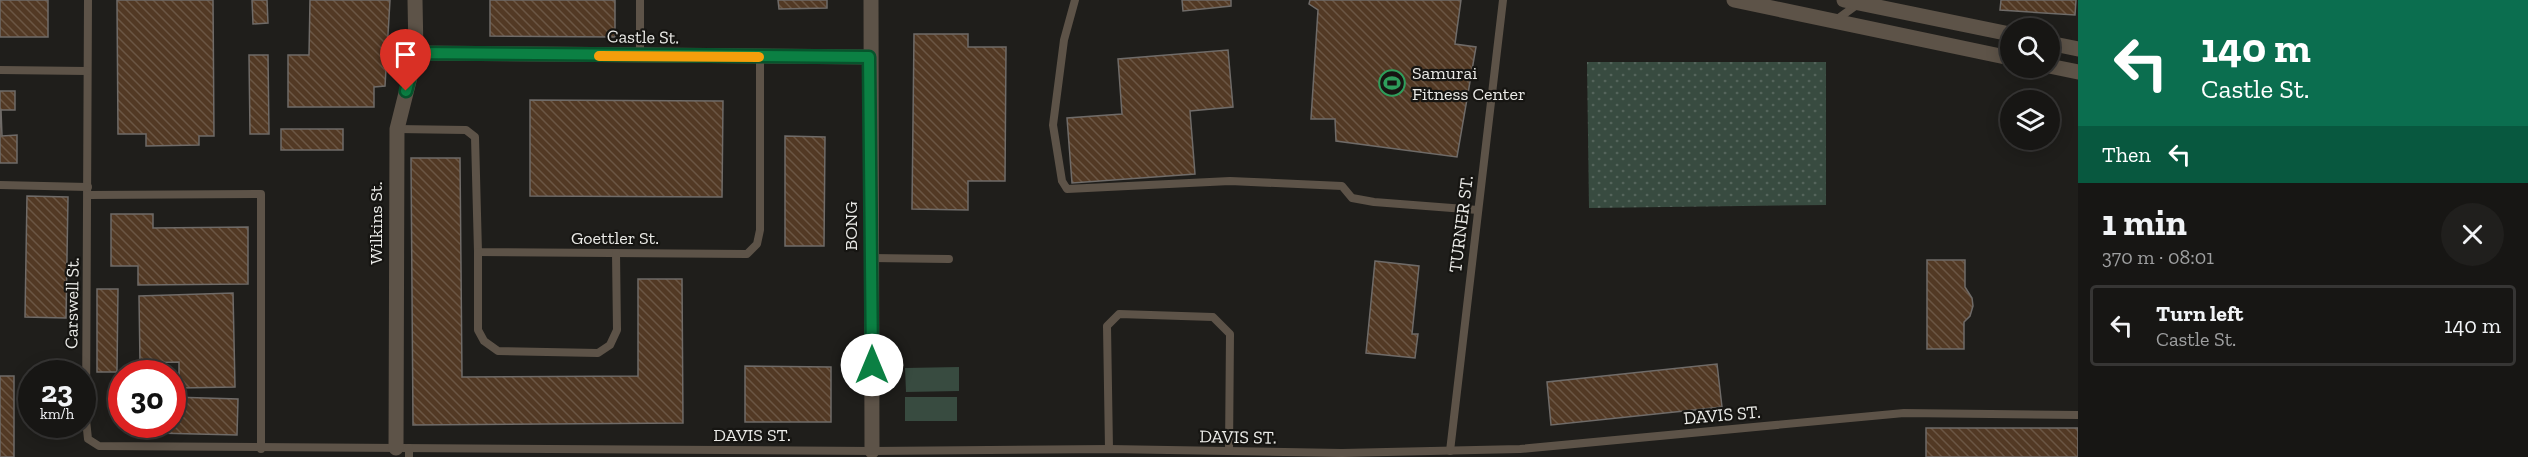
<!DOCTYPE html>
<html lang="en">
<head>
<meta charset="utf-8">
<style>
  :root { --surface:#171614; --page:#201f1d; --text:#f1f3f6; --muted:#9e9fa0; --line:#363534 }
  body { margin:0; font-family:"Zilla Slab",serif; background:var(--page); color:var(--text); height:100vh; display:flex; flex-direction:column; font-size:22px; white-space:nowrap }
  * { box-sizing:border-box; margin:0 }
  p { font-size:20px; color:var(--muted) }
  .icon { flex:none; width:33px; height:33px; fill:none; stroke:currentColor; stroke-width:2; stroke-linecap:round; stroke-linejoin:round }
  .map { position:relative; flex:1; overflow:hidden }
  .details { display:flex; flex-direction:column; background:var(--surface); width:450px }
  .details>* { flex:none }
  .guide { background:#0b6e4f; color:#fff; overflow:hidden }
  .controls { position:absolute; left:2000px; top:18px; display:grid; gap:12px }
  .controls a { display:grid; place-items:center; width:60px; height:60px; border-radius:50%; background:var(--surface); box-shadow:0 3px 15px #0003,0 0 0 2px var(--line); font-size:30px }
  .speed { position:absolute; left:18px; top:360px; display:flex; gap:12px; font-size:30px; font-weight:700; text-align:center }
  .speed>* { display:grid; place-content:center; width:78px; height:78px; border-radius:50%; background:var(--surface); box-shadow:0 3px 15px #0003,0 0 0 2px var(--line); line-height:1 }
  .speed small { font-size:15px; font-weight:400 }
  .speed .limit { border:9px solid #d22; background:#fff; color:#111 }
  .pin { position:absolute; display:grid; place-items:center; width:51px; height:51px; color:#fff; margin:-62px -26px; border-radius:50% 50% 50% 0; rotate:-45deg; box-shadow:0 0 6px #0007 }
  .pin .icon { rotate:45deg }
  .me { position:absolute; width:66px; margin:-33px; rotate:0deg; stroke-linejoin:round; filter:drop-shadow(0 0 4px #0008) }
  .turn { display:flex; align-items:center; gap:21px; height:126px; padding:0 24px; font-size:27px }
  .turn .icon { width:78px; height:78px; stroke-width:2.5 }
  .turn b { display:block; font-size:42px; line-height:51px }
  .then { display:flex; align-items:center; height:57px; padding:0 24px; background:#0003; gap:12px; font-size:22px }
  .round { display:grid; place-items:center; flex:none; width:63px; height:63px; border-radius:32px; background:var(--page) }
  .head { display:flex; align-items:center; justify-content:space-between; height:102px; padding:0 24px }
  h1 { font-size:36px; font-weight:700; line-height:45px }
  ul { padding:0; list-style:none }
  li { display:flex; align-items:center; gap:18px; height:81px; margin:0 12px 9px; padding:0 12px; border:3px solid var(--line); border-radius:6px }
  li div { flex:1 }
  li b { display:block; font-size:22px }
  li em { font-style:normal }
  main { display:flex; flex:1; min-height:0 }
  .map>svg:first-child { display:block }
  .park { fill:url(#park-dots) }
  .pitch { fill:#384b40 }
  .building { fill:url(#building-back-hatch); stroke:#6f6b68; stroke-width:1.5 }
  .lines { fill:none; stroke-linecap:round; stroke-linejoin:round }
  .service { stroke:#5d5348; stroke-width:8 }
  .minor { stroke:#5d5348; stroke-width:15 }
  .route-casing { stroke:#07532c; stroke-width:15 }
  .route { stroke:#0b8043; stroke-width:10 }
  .slow { stroke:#f59e0b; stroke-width:10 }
  .labels { text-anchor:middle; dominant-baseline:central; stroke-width:4.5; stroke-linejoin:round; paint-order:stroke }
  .street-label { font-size:18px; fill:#eaeae7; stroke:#161512 }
  .poi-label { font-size:18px; fill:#eaeae7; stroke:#161512; text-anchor:start }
</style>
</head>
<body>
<main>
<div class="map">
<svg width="2078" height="457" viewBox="0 0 2078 457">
  <defs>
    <pattern id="park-dots" width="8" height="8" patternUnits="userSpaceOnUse" patternTransform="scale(1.5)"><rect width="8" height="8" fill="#384b40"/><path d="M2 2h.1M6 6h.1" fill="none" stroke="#55655c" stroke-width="1.8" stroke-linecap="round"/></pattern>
    <pattern id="building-back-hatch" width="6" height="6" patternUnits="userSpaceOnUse" patternTransform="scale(1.5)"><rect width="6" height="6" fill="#523924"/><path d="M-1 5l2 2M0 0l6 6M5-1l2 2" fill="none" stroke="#6b5644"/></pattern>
  </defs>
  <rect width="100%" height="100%" fill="#1f1e1b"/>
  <path class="park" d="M1587,62H1826V205L1589,208Z"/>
  <g class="pitch">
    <path d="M959,367V391L906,392L905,368Z"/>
    <rect x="905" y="397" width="52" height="24"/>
  </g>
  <g class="building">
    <rect x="0" y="0" width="48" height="37"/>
    <path d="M117,0H213L214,136H199V145L146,146V134H118Z"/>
    <path d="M252,0H267L268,23L253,24Z"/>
    <path d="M310,0H390L385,86L374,87V107H288V55H309Z"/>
    <path d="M490,0H615V37L490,36Z"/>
    <path d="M778,0H827V8L779,9Z"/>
    <path d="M1182,0H1231V6L1183,11Z"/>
    <path d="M1310,0H1461L1455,44L1476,47L1457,157L1336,141L1335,119H1311L1318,10L1309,4Z"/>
    <path d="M2001,0H2076L2075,15L2000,10Z"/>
    <path d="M914,34H968V47H1006L1005,181H968V210L912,209Z"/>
    <path d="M1228,50L1233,107L1190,111L1195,174L1072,183L1067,118L1122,114L1118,59Z"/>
    <path d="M249,55H268L269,134H250Z"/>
    <path d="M0,91H15V110H1L2,136L17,135V163H0Z"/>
    <path d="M530,100L723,101L722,197L530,196Z"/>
    <rect x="281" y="129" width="62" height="21"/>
    <path d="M785,136L825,137L824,246H785Z"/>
    <path d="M411,158H460L462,377L638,376V279H682L683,423L413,425Z"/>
    <path d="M27,196L68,197L66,318L25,317Z"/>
    <path d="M111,214H153V228L248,227V284L138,285V266H111Z"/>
    <path d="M1927,260H1965V287L1972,298L1973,306L1970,316L1964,322V349H1927Z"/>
    <path d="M1375,261L1419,266L1412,334H1418L1415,358L1366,353Z"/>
    <path d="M97,289H118L117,372H97Z"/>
    <path d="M233,293L235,387L179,388V362L140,363L139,296Z"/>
    <path d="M1717,364L1722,407L1551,425L1547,382Z"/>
    <path d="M745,366L831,367V422H745Z"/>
    <rect x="0" y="376" width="14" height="81"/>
    <path d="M172,397L238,399L237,435L156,433V424H172Z"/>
    <rect x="1926" y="428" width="152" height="29"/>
  </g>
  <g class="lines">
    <g class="service">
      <path d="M88,0L86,420L88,439L99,446L872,451L1109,449L1342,453L1520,449L1904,413L2078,415"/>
      <path d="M640,0V55"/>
      <path d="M1075,0L1064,40L1053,125L1062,181L1067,189L1230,181L1342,186L1352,198L1374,202L1478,210"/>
      <path d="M1836,20L1858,4"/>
      <path d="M0,70L87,71"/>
      <path d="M397,129L466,130L475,137L478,252L747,254L757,244L760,230V57"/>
      <path d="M0,185L88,187"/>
      <path d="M88,195L261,194V449"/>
      <path d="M478,252V330L484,341L498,351L598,353L610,345L617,330L616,253"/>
      <path d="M871,258L949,259"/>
      <path d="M409,448V457"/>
      <path d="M1109,449L1107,326L1119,314L1213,317L1230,334L1229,451"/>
      <path d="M1450,451L1503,0"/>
    </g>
    <g class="minor">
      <path d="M871,0L872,451"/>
      <path d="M1734,0L2010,58"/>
      <path d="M1844,0L2010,34"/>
      <path d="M2049,43L2078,49"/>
      <path d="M416,53L869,57"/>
      <path d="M2049,66L2078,72"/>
      <path d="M396,448L397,129L416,53L415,0"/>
    </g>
  </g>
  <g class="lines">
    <g class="route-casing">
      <path id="route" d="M406,91L416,53L869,57L872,365"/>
    </g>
    <use href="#route" class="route"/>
    <path class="slow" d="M599,56L759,57"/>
  </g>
  <defs>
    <g id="stadium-ring" transform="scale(1.35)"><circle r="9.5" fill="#161512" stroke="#2e9e5b" stroke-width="1.5"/><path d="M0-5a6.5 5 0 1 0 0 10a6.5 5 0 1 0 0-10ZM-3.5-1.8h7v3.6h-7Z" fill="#2e9e5b"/></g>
  </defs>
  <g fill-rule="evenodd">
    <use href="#stadium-ring" x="1392" y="83"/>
  </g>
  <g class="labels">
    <g class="street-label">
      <text transform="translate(643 37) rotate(1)">Castle St.</text>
      <text transform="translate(376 223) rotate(-90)">Wilkins St.</text>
      <text transform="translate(1461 224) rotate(-83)">TURNER ST.</text>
      <text transform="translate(851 226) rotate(-90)">BONG</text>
      <text x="615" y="238">Goettler St.</text>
      <text transform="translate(72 303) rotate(-89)">Carswell St.</text>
      <text transform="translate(1722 415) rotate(-5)">DAVIS ST.</text>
      <text x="752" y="435">DAVIS ST.</text>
      <text transform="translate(1238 437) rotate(1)">DAVIS ST.</text>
    </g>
    <g class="poi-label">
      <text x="1412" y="73">Samurai<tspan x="1412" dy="21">Fitness Center</tspan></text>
    </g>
  </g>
</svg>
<div class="controls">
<a><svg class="icon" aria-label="search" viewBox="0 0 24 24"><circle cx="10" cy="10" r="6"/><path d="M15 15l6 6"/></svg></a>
<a><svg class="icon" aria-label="layers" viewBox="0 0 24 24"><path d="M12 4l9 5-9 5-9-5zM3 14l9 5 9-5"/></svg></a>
</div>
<div class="speed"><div>23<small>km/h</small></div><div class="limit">30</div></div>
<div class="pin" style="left:406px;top:91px;background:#d93025"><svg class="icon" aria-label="arrive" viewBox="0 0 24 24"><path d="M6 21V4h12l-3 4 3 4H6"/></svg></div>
<svg class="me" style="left:872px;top:365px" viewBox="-20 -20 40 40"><circle r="19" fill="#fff"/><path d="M0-13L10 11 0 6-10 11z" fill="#0b8043"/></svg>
</div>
<section class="details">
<div class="guide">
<div class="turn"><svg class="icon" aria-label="left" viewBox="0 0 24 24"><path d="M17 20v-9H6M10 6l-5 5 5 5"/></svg><div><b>140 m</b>Castle St.</div></div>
<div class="then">Then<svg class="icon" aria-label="left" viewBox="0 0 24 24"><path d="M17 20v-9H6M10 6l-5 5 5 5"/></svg></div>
</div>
<div class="head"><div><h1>1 min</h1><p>370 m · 08:01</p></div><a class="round"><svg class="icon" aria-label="close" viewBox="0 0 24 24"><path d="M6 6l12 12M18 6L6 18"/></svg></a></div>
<ul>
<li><svg class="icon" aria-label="left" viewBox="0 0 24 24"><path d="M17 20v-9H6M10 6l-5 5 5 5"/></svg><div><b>Turn left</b><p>Castle St.</p></div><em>140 m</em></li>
</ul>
</section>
</main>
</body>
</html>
